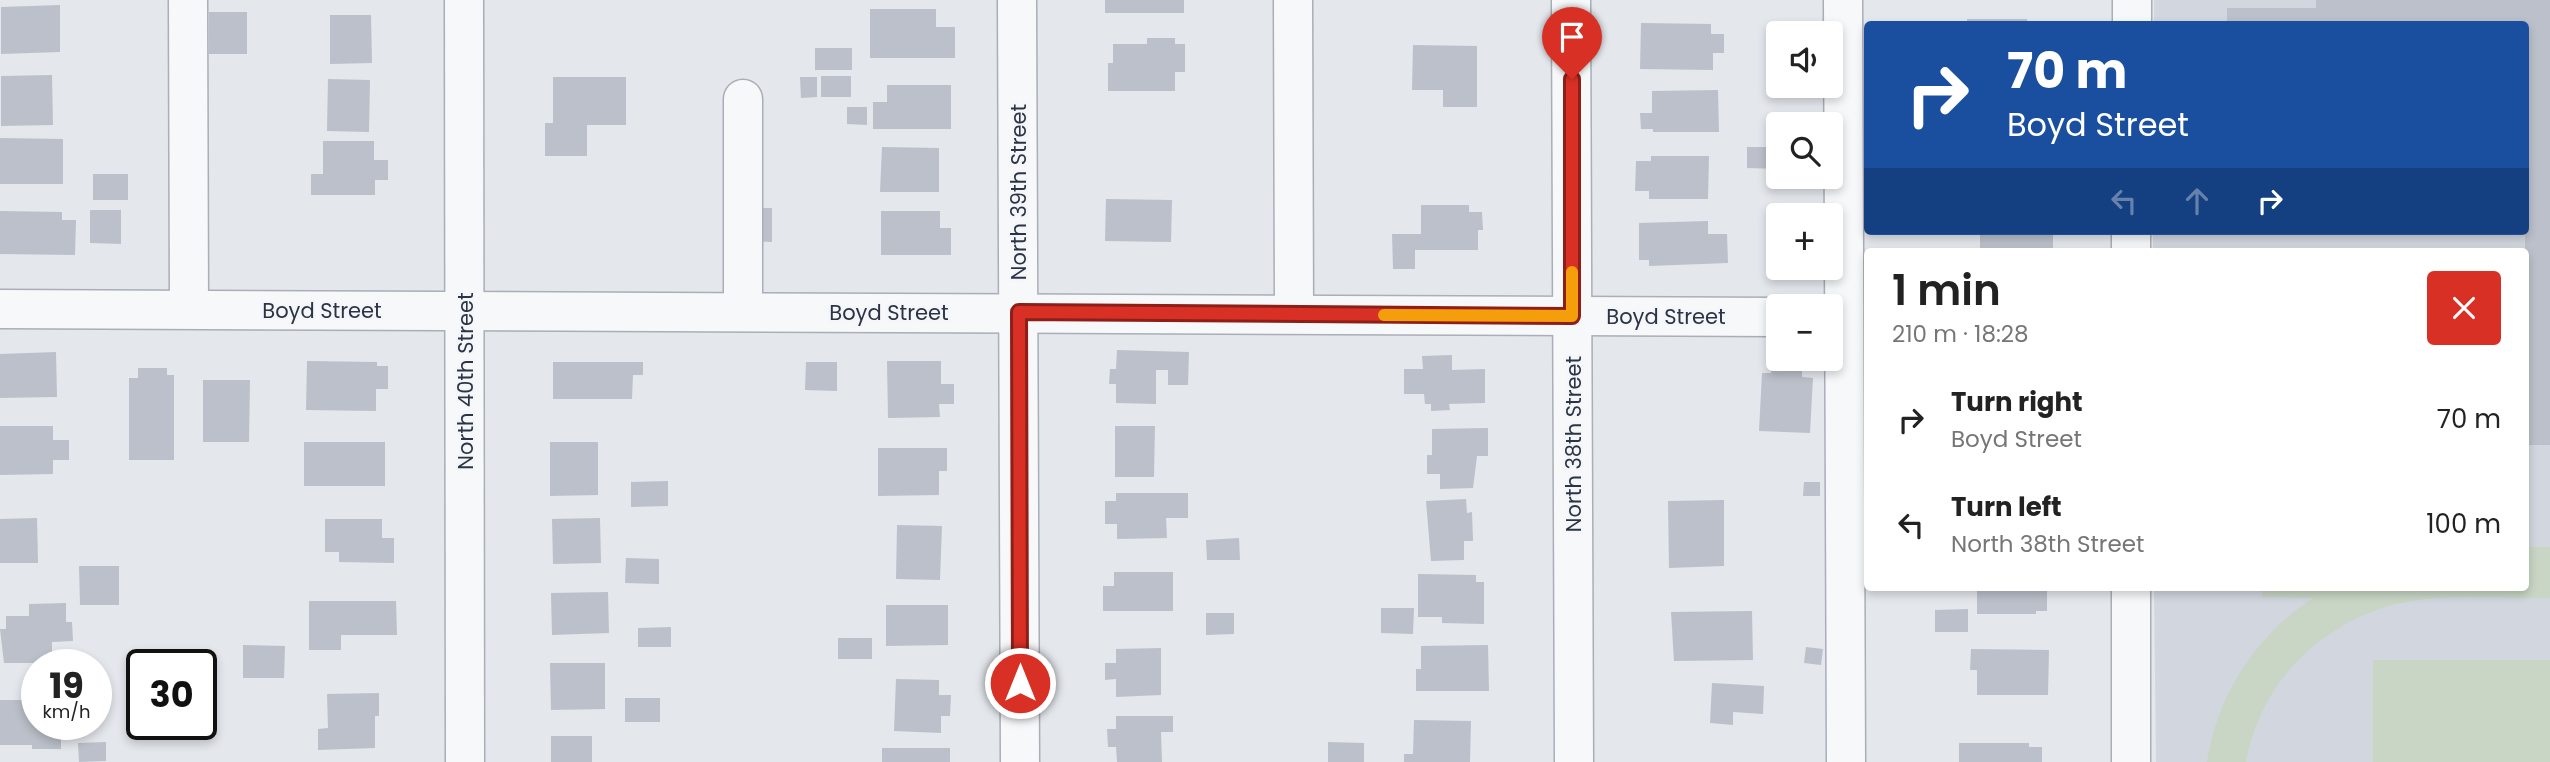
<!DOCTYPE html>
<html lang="en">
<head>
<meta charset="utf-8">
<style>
  :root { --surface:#fff; --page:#f2f2f2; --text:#222; --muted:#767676 }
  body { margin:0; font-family:Poppins,sans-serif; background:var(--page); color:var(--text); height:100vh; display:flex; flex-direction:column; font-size:26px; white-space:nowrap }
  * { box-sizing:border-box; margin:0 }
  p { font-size:23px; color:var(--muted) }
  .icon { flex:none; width:38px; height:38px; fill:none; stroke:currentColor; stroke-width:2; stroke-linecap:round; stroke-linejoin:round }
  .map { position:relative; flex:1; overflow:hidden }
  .side { position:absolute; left:1864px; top:248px; width:665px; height:343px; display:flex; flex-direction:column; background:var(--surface); border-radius:7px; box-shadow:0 4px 10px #0003 }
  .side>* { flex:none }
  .guide { position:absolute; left:1864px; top:21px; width:665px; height:214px; border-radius:7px; box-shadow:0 4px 10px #0003; background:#1a4fa0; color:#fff; overflow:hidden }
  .controls { position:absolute; left:1766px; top:21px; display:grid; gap:14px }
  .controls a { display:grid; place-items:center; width:77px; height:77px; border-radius:7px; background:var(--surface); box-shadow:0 4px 10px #0003; font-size:35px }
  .speed { position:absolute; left:21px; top:649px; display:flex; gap:14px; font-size:35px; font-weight:700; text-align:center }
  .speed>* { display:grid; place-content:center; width:91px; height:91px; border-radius:50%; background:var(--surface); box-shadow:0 4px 10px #0003; line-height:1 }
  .speed small { font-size:18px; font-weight:400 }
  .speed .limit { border:4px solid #111; border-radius:10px; background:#fff; color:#111 }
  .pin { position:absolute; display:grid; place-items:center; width:60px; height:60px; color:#fff; margin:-72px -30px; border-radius:50% 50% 50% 0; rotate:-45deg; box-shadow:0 0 7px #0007 }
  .pin .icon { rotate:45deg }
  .me { position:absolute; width:77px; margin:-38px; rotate:0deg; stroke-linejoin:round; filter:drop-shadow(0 0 5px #0008) }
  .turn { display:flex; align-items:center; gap:24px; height:147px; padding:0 28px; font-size:32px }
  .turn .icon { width:91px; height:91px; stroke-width:2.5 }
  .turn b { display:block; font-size:49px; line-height:60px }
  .lanes { display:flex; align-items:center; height:66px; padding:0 28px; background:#0003; justify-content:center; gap:35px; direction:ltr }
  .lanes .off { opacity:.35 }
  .round { display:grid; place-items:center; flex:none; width:74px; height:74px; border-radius:7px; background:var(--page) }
  .summary { display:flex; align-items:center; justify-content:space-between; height:119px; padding:0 28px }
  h1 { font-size:42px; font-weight:600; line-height:52px }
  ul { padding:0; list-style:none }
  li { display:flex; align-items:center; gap:21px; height:105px; padding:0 28px }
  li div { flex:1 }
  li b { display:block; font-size:26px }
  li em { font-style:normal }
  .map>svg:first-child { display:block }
  .built { fill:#d2d6de }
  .green { fill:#c9d6c5 }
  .building { fill:#bbc0ca }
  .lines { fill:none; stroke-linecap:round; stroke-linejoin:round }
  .minor-casing { stroke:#a9aeb7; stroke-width:41 }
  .minor { stroke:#f7f8fa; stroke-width:38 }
  .route-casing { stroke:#8d1f18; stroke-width:18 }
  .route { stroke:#d93025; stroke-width:12 }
  .slow { stroke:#f59e0b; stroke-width:12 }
  .labels { text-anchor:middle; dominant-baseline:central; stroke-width:5; stroke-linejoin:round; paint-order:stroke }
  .street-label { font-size:21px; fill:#2b3445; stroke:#f4f6f9 }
</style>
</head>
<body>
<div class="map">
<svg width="2550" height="762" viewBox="0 0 2550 762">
  <rect width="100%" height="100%" fill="#e4e7ec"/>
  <path class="built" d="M2154,0H2550V762H2156L2154,588H2525V252H2153V231H2525V24H2154Z"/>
  <g class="green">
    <path d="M2525,547H2550V598C2503,599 2452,593 2406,602C2325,618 2260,681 2246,762H2207C2217,695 2256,635 2313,598L2262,597V588H2525Z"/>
    <rect x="2373" y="660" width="177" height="102"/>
  </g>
  <g class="building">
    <rect x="1105" y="0" width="79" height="13"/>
    <path d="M2316,0H2550V445H2525V24H2227V8H2316Z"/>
    <path d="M60,5V52L1,54V7Z"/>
    <path d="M870,9H936V27H955V58H870Z"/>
    <rect x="209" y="12" width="38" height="42"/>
    <path d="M330,15H371L372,63L330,64Z"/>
    <rect x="1967" y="19" width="60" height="5"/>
    <path d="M1641,23L1711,24V34H1724V53H1713V70L1640,69Z"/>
    <path d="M1147,38H1175V44H1185V72H1175V91H1108V63H1113V44H1147Z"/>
    <path d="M1413,45L1477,46V107H1443V90H1412Z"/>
    <rect x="815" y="48" width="37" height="22"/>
    <path d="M52,75L53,125L1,126V76Z"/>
    <rect x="821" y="76" width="30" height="21"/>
    <path d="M553,77H626V125H587V156H545V123H553Z"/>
    <path d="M800,77H817V97L801,98Z"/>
    <path d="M328,79L370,80L369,132L327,131Z"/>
    <path d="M887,85H951V129H873V102H887Z"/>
    <path d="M1718,90L1719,132H1653V129H1641L1640,113H1652V91Z"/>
    <path d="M847,107H867V125L847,124Z"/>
    <path d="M0,138L63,139V184H0Z"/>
    <path d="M323,141H374V160H388V180H375V195H311V174H323Z"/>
    <path d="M882,147L939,148V192H880Z"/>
    <path d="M1747,147H1778V169L1747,168Z"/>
    <path d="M1651,156H1709L1708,199H1649V191H1635L1636,161H1651Z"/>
    <rect x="93" y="174" width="35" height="26"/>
    <path d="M1106,199L1172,200L1171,242L1105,241Z"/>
    <path d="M1421,205H1469V212H1482L1483,230H1478V250H1415V269H1393L1392,234H1421Z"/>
    <path d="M749,208H772V242L748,241Z"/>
    <path d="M90,210H121V244L90,243Z"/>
    <path d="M0,211L62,212V220H76L75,255L0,254Z"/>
    <path d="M881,211H940V228H951V255H881Z"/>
    <path d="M1708,221V234H1727L1728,263L1649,266V260H1639V223Z"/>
    <path d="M1980,231L2053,233V252H1980Z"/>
    <path d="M1117,350L1189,352L1188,385H1168V370H1156V404L1116,403V384H1109L1110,369H1116Z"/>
    <path d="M56,352L57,397L0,398V354Z"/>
    <path d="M1452,355V370L1485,369V403L1449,404L1450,410L1431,411V404H1425L1424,394H1404V369H1423L1422,356Z"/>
    <path d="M307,361L377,362V366H388V389H376V411L306,410Z"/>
    <path d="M887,361H941V384H954V404H939L940,417L888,418Z"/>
    <path d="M1772,361L1802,363V377L1813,378L1810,433L1759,431L1762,373H1771Z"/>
    <path d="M553,362H643V375H633L632,399H553Z"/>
    <path d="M806,362H837V391L805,390Z"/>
    <path d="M138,368H167V375H174V460H129V378H138Z"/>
    <path d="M203,380H250L249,442H203Z"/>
    <path d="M0,426H53V440H69V460H53V474L0,475Z"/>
    <path d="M1115,426H1155L1154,477H1115Z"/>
    <path d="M1488,428V456H1477L1473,488L1440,489V474H1427V455H1432V429Z"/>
    <rect x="304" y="442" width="81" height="44"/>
    <path d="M550,442H598V495L550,496Z"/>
    <path d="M878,448H947V471H939V495L878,496Z"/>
    <path d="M668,481V506L631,507V482Z"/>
    <path d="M1804,482H1820V496H1803Z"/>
    <path d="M1116,493H1188V518H1166L1167,538L1117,539V524H1105V501H1116Z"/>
    <path d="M1466,499L1467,513L1472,512L1473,541H1464V560L1431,561L1426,501Z"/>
    <path d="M1724,500V566L1669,568L1668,501Z"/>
    <path d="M37,518L38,563H0V519Z"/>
    <path d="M600,518L601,563L553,564L552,519Z"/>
    <path d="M325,519H382V538H394V563L339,562V552H325Z"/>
    <path d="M897,525L942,526L940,580L896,579Z"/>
    <path d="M1239,538L1240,560H1207L1206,540Z"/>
    <path d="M626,558L659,559V584L625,583Z"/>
    <path d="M79,566H119V605H80Z"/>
    <path d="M1114,572H1173V611H1103V586H1114Z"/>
    <path d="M1418,574L1476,575V582H1484V624L1442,623V617H1418Z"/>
    <path d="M1977,588H2047V611H2036V614H1977Z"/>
    <path d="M608,592L609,633L552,635L551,593Z"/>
    <path d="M309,601H396L397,635H341V650H309Z"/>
    <path d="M66,603V622H72L73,641L52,642V663H4L0,629H6V616H29V604Z"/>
    <path d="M886,605H948V645L886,646Z"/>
    <path d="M1381,608H1414L1413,634L1381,633Z"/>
    <path d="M1968,609V632H1935V610Z"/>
    <path d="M1752,611L1753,660L1674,661L1671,612Z"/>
    <path d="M1206,613H1234V634L1206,635Z"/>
    <path d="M671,627V647H638V628Z"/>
    <rect x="838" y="638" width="34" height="21"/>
    <path d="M243,645L285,646L284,678H243Z"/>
    <path d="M1488,645L1489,691H1416V669H1421V646Z"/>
    <path d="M1806,647L1823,649L1821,665L1804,663Z"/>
    <path d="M1161,648V695L1116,697V679L1105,680V663H1116V649Z"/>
    <path d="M1971,649L2049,650L2048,695H1977V670H1970Z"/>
    <path d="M550,663H605V709L551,710Z"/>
    <path d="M896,679L939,680V695H951L950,716H941V733L894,731Z"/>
    <path d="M1712,683L1764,686L1763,714L1733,712V725L1710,723Z"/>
    <path d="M379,693V716H375V748L318,750V729L328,728L327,694Z"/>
    <rect x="625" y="698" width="35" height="24"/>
    <path d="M0,700H37V724H61V749H32V745H0Z"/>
    <path d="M1116,716H1173V732H1161L1162,762H1117L1116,747H1108L1107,729H1116Z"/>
    <path d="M1414,720L1471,721L1470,762H1404V754H1413Z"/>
    <rect x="551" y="736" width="41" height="26"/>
    <path d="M106,742V761L79,762L78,743Z"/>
    <path d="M1328,742L1364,743V762H1328Z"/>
    <path d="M1959,743H2029V747H2042V762H1959Z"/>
    <rect x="882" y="748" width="68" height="14"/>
  </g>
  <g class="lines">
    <g class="minor-casing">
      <g id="minor">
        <path d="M188,0L189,309"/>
        <path d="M464,0L465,762"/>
        <path d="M1017,0L1020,762"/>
        <path d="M1293,0L1294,314"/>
        <path d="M1571,0L1574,762"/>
        <path d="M1843,0L1846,762"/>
        <path d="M2132,24V0"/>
        <path d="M743,99V312"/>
        <path d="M2131,252V231"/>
        <path d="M0,309L1778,317"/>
        <path d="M2131,588V762"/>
      </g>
    </g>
    <use href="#minor" class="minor"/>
  </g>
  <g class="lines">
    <g class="route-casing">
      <path id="route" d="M1020,683L1019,312L1572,316V79"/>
    </g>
    <use href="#route" class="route"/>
    <path class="slow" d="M1384,315L1572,316V272"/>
  </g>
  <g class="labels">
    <g class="street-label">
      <text transform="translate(1018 192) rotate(-90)">North 39th Street</text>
      <text x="322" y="310">Boyd Street</text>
      <text x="889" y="312">Boyd Street</text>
      <text x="1666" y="316">Boyd Street</text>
      <text transform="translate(465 381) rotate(-90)">North 40th Street</text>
      <text transform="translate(1573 444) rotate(-90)">North 38th Street</text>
    </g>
  </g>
</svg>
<div class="controls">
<a><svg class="icon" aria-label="sound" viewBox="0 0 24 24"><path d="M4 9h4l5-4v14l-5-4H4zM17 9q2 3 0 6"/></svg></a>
<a><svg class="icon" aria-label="search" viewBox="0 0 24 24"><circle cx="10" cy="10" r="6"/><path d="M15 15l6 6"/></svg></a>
<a>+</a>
<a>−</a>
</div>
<div class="speed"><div>19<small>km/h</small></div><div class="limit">30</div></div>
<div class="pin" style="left:1572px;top:79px;background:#d93025"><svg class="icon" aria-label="arrive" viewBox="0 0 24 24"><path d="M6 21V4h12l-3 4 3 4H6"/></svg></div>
<svg class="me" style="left:1020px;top:683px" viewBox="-20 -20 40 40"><circle r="17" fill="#d93025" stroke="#fff" stroke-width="3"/><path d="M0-11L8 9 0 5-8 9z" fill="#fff"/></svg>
<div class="guide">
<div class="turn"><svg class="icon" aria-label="right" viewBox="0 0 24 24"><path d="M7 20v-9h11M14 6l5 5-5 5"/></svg><div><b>70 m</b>Boyd Street</div></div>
<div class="lanes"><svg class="icon off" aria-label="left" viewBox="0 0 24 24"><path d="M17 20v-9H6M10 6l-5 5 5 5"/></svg><svg class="icon off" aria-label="ahead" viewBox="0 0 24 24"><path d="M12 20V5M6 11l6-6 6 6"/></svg><svg class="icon" aria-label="right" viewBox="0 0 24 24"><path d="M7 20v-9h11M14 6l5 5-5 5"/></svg></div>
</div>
<section class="side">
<div class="summary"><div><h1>1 min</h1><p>210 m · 18:28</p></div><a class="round" style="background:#d93025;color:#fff"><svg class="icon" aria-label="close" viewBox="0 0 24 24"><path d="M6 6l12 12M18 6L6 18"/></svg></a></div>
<ul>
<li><svg class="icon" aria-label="right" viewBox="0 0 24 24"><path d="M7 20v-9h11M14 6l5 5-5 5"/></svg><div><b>Turn right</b><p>Boyd Street</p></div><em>70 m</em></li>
<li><svg class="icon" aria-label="left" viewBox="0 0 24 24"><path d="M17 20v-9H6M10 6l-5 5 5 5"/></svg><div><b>Turn left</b><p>North 38th Street</p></div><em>100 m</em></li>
</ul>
</section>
</div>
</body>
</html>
